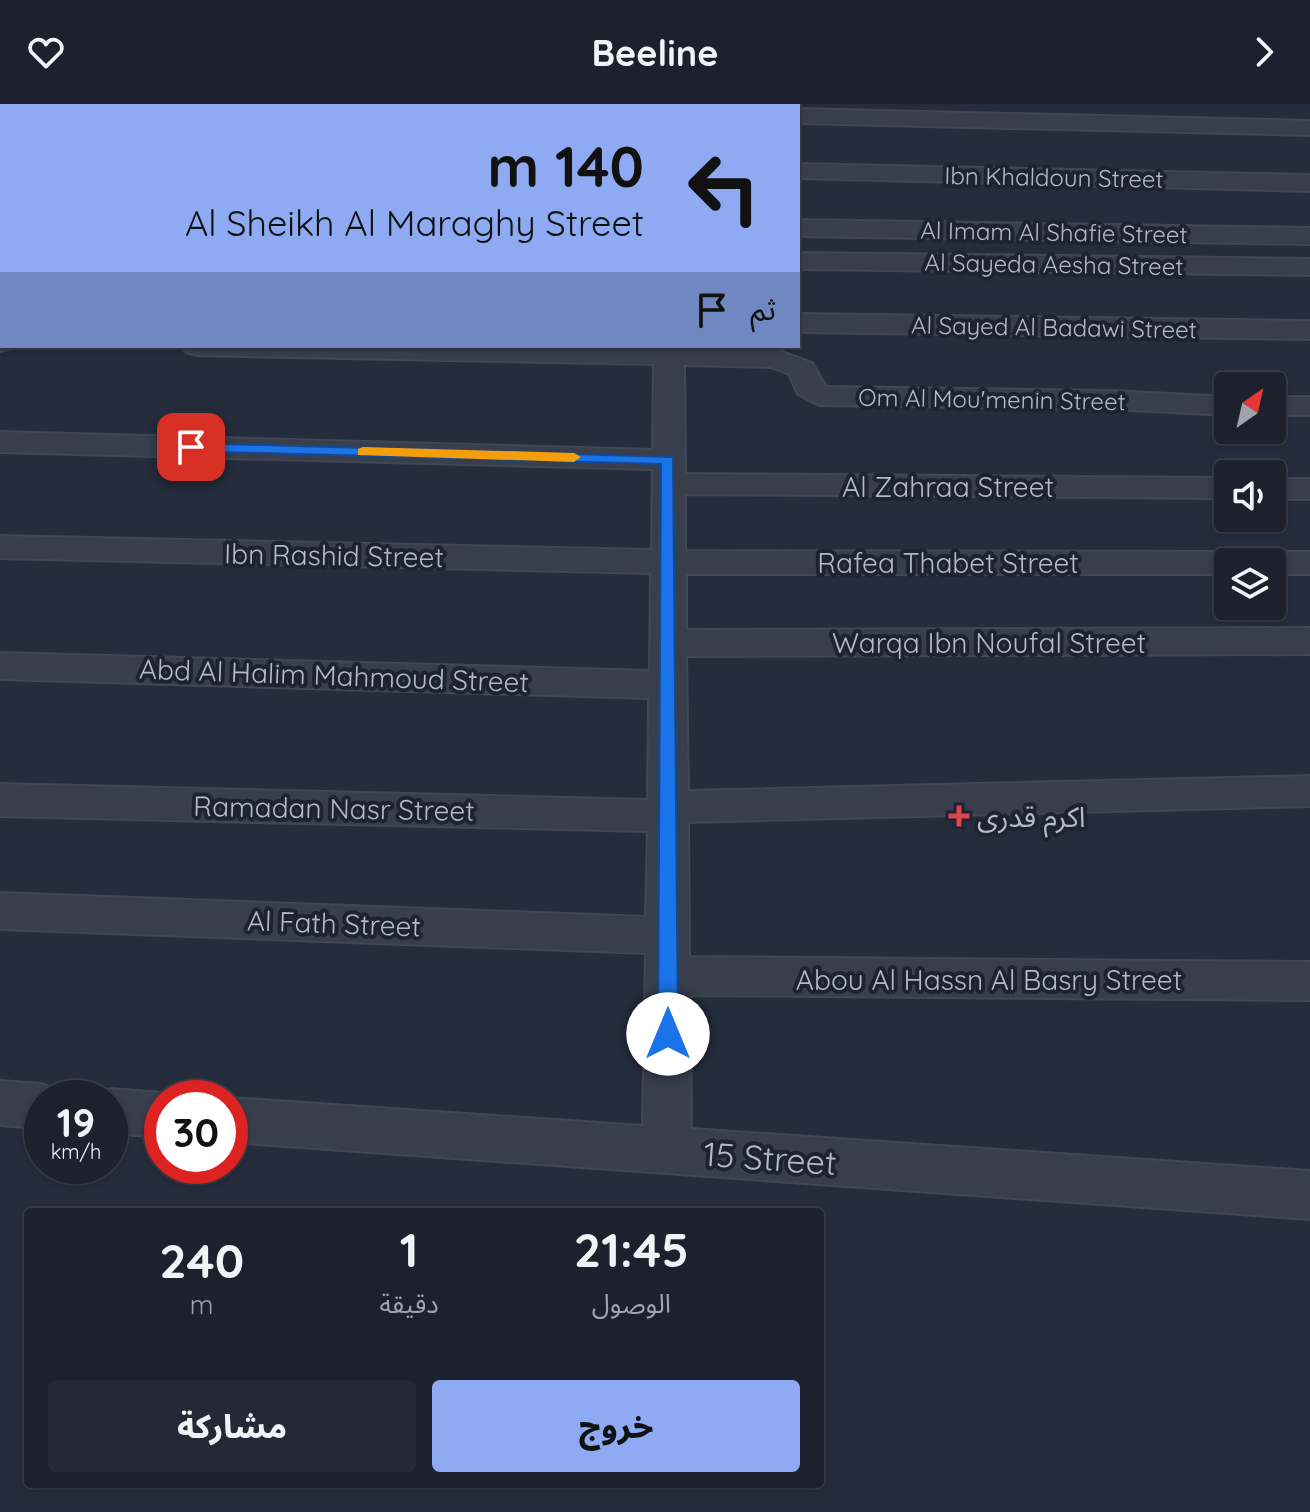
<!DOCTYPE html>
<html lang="ar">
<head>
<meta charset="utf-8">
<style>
  :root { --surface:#1c212d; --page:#252935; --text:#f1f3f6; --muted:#a0a3aa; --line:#3a3e49; --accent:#8daaf3 }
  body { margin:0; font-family:Quicksand,"Noto Sans Arabic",sans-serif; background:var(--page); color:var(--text); direction:rtl; height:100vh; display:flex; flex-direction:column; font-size:30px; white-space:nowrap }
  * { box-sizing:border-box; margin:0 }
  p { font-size:26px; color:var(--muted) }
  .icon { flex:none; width:44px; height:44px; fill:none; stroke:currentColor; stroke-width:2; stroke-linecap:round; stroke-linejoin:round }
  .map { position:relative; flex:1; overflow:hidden; direction:ltr }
  .side { position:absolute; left:24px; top:1104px; width:800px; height:280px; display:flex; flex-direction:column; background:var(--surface); border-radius:8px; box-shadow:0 2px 6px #0004,0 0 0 2px var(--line); direction:rtl }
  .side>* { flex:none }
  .guide { position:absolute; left:0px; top:0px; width:800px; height:244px; box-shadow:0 2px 6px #0004,0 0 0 2px var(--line); direction:rtl; background:#8daaf3; color:#111; overflow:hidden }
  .needle { width:52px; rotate:34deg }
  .tools { position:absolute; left:1214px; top:268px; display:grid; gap:16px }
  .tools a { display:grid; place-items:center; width:72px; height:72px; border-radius:8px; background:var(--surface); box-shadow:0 2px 6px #0004,0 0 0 2px var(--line); font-size:40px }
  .speed { position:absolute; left:24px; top:976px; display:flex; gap:16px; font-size:40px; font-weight:700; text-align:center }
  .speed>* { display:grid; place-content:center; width:104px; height:104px; border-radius:50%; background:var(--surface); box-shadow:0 2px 6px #0004,0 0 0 2px var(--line); line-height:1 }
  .speed small { font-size:20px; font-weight:400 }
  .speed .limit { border:12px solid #d22; background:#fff; color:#111 }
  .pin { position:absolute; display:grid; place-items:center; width:68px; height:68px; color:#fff; margin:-34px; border-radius:16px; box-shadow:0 4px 12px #0006 }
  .me { position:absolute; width:88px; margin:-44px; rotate:0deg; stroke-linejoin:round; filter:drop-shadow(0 0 6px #0008) }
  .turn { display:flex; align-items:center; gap:28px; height:168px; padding:0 24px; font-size:36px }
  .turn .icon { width:104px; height:104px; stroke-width:2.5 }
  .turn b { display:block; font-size:56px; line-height:68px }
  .then { display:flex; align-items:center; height:76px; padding:0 24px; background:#0003; gap:16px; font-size:30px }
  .eta { display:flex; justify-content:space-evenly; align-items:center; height:136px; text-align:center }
  .eta b { font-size:48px; font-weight:800; line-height:56px }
  .primary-button { display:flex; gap:16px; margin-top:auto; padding:16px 24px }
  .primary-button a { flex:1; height:92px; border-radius:8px; background:var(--accent); color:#111; font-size:32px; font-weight:800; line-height:92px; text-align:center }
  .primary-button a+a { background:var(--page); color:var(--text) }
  header { display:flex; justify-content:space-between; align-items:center; height:104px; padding:0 24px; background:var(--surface); font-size:36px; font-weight:800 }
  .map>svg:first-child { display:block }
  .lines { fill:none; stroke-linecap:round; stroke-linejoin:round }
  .minor-casing { stroke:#414755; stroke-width:4 }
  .minor { fill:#383e4c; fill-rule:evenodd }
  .route { fill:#1a73e8; stroke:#114b97; stroke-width:2 }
  .slow { fill:#f59e0b }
  .health-dot { fill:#e0444e; stroke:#1d2331; stroke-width:3 }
  .labels { text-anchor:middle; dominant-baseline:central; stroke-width:8; stroke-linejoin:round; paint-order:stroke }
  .far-street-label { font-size:24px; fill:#b4b9c7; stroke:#1d2331 }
  .street-label { font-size:28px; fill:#b4b9c7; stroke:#1d2331 }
  .poi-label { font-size:28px; fill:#b4b9c7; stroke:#1d2331; text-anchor:start }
  .near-street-label { font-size:34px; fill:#b4b9c7; stroke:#1d2331 }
</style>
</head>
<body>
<header><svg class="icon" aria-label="forward" viewBox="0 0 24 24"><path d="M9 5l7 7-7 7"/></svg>Beeline<svg class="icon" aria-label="heart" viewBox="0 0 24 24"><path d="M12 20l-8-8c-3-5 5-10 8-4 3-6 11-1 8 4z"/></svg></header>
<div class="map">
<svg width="1310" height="1408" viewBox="0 0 1310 1408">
  <rect width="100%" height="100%" fill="#252c3c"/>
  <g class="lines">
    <g class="minor-casing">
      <g id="minor">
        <path d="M85,0H109L83,2Z"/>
        <path d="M165,0H189L163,2Z"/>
        <path d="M737,0H761L762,2H738Z"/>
        <path d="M798,5L1310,17V31L798,19Z"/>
        <rect x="0" y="28" width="2" height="14"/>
        <path d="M798,60L1310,71V87L798,74Z"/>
        <path d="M2,81V98L0,99V82Z"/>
        <path d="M798,116L1310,124V140L798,132Z"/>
        <path d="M798,149L1310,155V171L798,165Z"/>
        <path d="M0,171H2L0,189Z"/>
        <path d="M798,210L1310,217V235L798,228Z"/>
        <path d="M0,229L2,242L12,244L0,247Z"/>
        <path d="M182,242L775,245L812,259L826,283L1111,287L1228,293V311L1111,305L819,301L798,290L789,270L771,263L684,261L685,370L1228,374V394L685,390V447L1228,448L1240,451L1244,458H1228V470H686V526L1310,524V550L686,552L688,687L1310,672V702L688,718L689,853L1310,858V896L690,891L691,1025L1310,1067V1115L230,1038V994L643,1022L646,849L0,825V789L646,813L648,727L0,712V680L648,696L649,594L0,575V549L650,567L651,469L0,454V432L652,446L653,365L0,348V328L653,346L654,260L196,251L186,248Z"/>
        <rect x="1272" y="293" width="38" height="18"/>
        <rect x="1272" y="375" width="38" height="20"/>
        <path d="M1272,448H1310V470H1272V458H1256L1260,451Z"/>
        <path d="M0,977L42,980L59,987L62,994H42V1024L0,1021Z"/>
        <path d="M110,985L162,989L175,994H162V1033L110,1029V994H92Z"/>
      </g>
    </g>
    <use href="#minor" class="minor"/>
  </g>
  <path class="route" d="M191,339L673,353L678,930L675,937H661L658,930L661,360L186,347L184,343Z"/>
  <path class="slow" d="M363,343L574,349L581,353L574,358L358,351V345Z"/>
  <path class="health-dot" d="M955 700h8v8h8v8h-8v8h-8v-8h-8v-8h8z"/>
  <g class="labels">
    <g class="far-street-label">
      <text transform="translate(1054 73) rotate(1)">Ibn Khaldoun Street</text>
      <text transform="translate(1054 128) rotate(1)">Al Imam Al Shafie Street</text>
      <text transform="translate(1054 160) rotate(1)">Al Sayeda Aesha Street</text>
      <text transform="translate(1054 223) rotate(1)">Al Sayed Al Badawi Street</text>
      <text transform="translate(992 295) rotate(1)">Om Al Mou'menin Street</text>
    </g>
    <g class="street-label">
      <text x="948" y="382">Al Zahraa Street</text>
      <text transform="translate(334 451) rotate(1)">Ibn Rashid Street</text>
      <text x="948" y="458">Rafea Thabet Street</text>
      <text x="989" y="538">Warqa Ibn Noufal Street</text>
      <text transform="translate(334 571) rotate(2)">Abd Al Halim Mahmoud Street</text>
      <text transform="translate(334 704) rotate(1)">Ramadan Nasr Street</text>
      <text transform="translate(334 819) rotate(2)">Al Fath Street</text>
      <text x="989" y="875">Abou Al Hassn Al Basry Street</text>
    </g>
    <g class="poi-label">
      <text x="977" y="712">اكرم قدرى</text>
    </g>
    <g class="near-street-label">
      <text transform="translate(770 1054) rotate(4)">15 Street</text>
    </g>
  </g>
</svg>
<div class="tools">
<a><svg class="needle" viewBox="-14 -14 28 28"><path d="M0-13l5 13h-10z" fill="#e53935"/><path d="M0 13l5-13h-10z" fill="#a0a3aa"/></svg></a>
<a><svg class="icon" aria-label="sound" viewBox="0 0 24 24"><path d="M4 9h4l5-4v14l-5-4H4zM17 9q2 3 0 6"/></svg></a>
<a><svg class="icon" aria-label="layers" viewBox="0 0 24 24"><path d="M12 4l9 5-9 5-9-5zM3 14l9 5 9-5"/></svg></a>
</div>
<div class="speed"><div>19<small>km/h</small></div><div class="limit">30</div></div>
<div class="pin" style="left:191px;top:343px;background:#d93025"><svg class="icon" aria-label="arrive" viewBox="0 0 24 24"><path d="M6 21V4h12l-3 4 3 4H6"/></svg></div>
<svg class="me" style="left:668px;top:930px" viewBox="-20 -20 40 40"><circle r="19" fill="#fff"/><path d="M0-13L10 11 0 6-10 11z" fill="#1a73e8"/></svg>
<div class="guide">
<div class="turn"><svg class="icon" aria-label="left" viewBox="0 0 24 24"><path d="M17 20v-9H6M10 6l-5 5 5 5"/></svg><div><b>140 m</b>Al Sheikh Al Maraghy Street</div></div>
<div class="then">ثم<svg class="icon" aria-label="arrive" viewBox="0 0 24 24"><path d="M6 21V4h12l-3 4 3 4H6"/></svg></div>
</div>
<section class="side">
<div class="eta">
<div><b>21:45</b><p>الوصول</p></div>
<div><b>1</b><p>دقيقة</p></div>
<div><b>240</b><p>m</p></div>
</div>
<div class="primary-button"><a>خروج</a><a>مشاركة</a></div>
</section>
</div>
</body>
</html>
